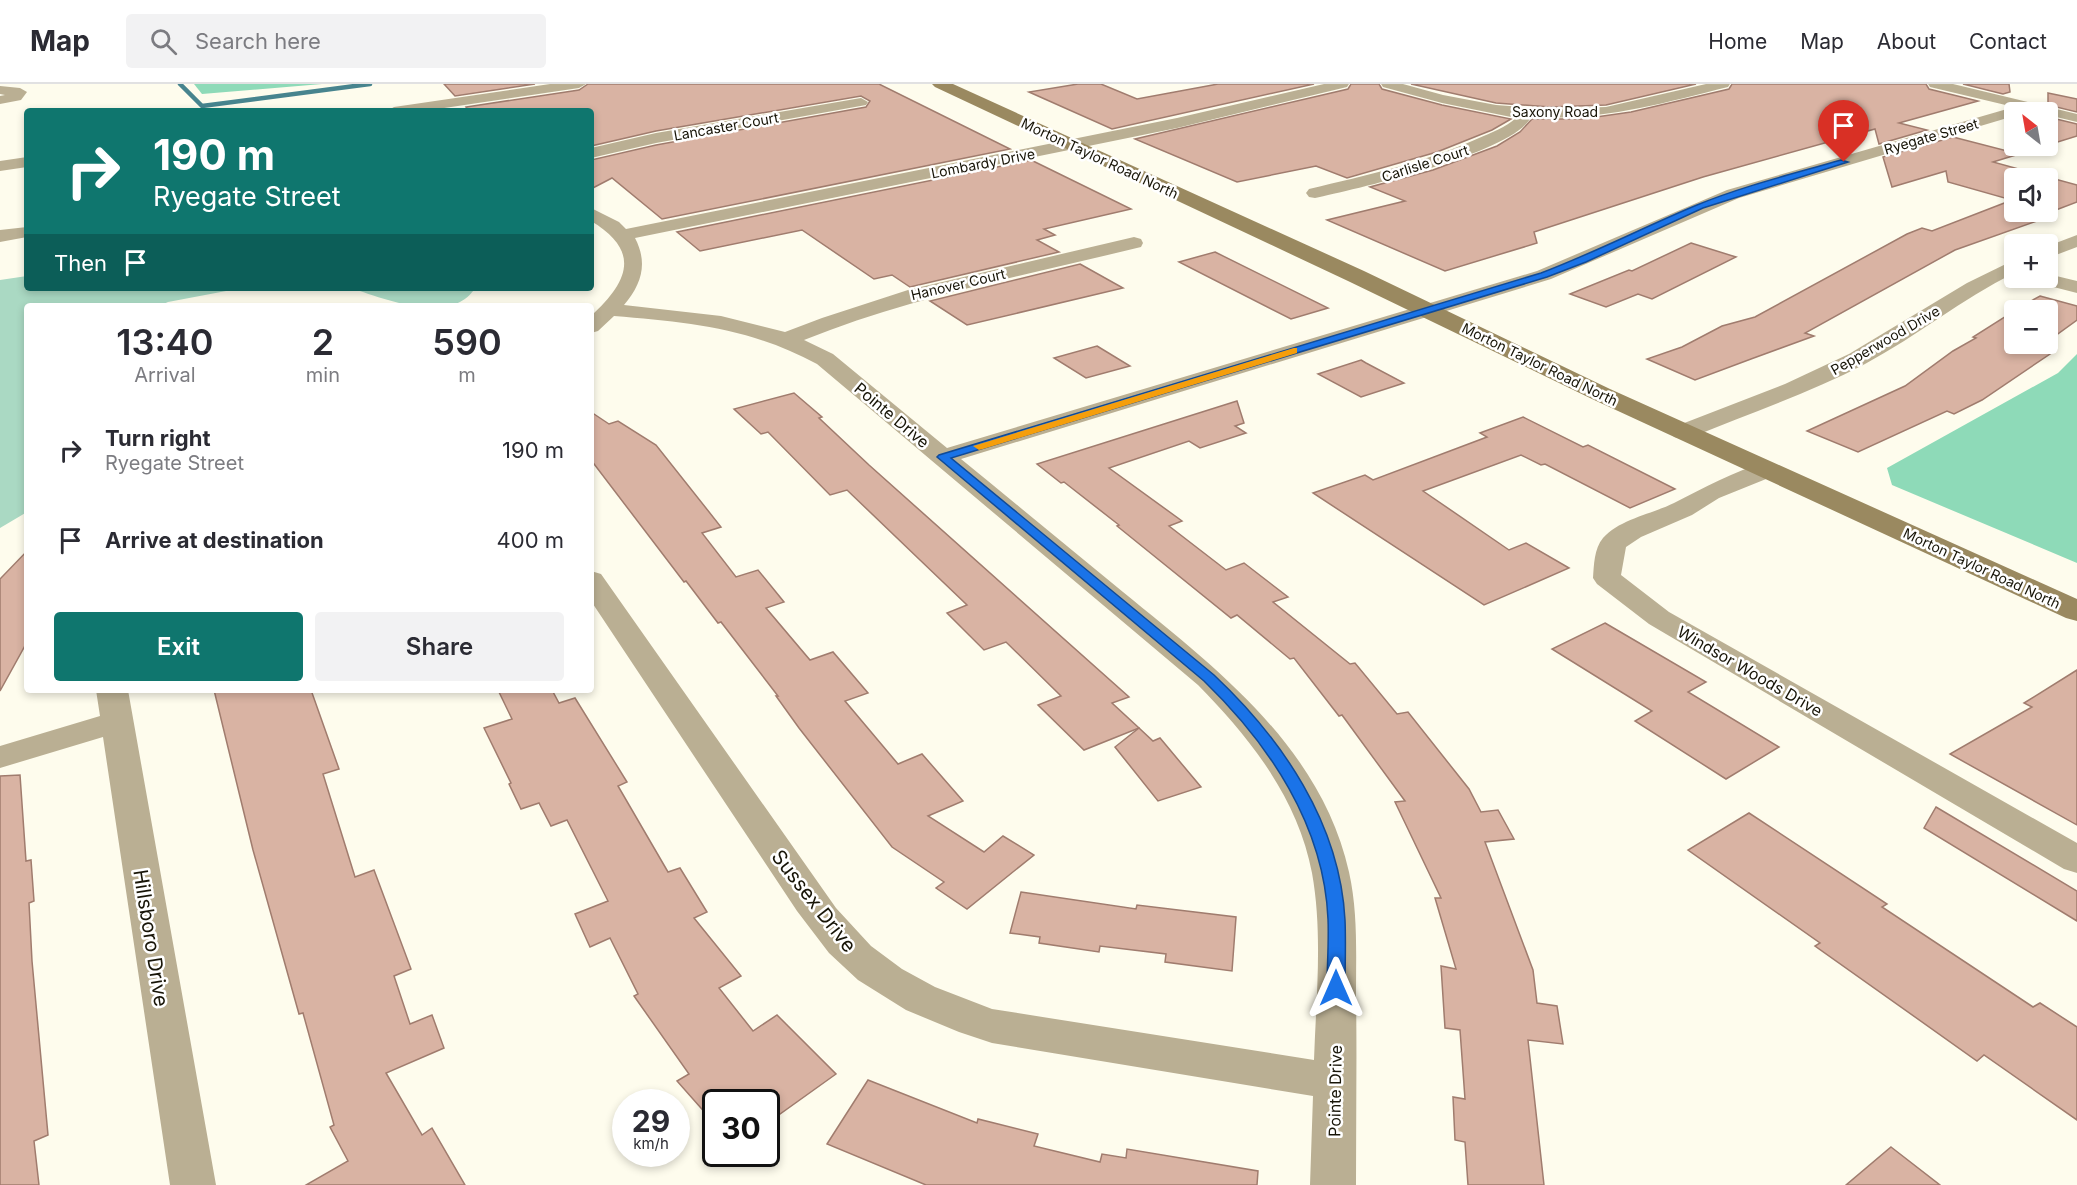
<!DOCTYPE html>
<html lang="en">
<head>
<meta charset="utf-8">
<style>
  :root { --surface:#fff; --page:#f2f2f3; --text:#2b2b33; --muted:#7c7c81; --line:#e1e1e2; --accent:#0f766e }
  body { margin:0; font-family:Inter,sans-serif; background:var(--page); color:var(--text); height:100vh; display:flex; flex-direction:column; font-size:22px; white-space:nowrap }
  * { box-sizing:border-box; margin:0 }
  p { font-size:20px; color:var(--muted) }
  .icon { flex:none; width:33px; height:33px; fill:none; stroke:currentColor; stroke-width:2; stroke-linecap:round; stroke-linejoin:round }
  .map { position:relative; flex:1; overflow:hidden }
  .panel { position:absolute; left:24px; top:219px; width:570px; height:390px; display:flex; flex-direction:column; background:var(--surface); border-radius:6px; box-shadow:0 3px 9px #0003 }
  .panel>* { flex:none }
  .guide { position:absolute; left:24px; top:24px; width:570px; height:183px; border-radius:6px; box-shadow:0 3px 9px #0003; background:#0f766e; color:#fff; overflow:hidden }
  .needle { width:39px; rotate:329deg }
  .tools { position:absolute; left:2004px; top:18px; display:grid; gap:12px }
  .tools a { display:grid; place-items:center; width:54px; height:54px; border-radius:6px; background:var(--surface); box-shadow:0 3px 9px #0003; font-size:30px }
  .speed { position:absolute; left:612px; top:1005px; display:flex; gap:12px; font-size:30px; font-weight:700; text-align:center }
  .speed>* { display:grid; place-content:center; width:78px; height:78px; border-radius:50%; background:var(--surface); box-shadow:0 3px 9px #0003; line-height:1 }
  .speed small { font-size:15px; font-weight:400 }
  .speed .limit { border:3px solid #111; border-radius:9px; background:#fff; color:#111 }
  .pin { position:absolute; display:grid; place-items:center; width:51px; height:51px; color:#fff; margin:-62px -26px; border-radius:50% 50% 50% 0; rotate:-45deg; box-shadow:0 0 6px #0007 }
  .pin .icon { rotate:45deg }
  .me { position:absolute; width:66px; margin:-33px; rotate:0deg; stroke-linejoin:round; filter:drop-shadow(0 0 4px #0008) }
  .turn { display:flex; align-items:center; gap:21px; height:126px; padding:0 30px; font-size:27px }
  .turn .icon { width:78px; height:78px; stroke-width:2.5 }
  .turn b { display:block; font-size:42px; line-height:51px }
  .then { display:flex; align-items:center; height:57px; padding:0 30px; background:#0003; gap:12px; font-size:22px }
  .eta { display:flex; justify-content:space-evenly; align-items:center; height:102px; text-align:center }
  .eta b { font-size:36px; font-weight:600; line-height:42px }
  .button { display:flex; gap:12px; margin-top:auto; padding:12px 30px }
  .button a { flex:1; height:69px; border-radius:6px; background:var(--accent); color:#fff; font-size:24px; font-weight:600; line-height:69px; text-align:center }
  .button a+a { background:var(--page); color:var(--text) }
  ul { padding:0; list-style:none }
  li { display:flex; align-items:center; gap:18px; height:90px; padding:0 30px }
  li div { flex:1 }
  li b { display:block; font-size:22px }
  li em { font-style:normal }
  header { display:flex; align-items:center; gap:36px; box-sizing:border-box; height:84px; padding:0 30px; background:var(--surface); border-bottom:2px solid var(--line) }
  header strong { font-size:28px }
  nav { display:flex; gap:33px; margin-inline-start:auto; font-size:21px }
  .search { width:420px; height:54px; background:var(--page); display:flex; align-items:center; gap:15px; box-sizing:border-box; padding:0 21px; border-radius:6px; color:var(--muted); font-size:22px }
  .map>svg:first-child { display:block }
  .green { fill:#aad9c3 }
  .forest { fill:#8edab8 }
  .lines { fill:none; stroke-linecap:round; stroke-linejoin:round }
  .stream { stroke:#47848e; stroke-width:4.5 }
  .building { fill:#d9b3a3; stroke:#a07c6e; stroke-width:1.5; fill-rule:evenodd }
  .street { fill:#baaf93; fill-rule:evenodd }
  .secondary { fill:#9a8960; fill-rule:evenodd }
  .route { fill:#1a73e8; stroke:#114b97; stroke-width:1.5 }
  .slow { fill:#f59e0b }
  .labels { text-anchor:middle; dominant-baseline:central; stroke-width:5; stroke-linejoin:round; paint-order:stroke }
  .far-street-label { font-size:14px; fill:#171407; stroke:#fff }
  .street-label { font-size:16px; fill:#171407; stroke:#fff }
  .near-street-label { font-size:20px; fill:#171407; stroke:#fff }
</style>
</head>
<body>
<header>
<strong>Map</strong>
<div class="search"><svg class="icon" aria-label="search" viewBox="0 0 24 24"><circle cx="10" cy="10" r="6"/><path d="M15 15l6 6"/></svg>Search here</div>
<nav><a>Home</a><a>Map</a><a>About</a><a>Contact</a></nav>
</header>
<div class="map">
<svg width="2077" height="1101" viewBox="0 0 2077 1101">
  <rect width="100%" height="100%" fill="#fefced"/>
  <g class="green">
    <path d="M27,192V204H242L168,218L159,222H27V428L0,444V196Z"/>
    <path d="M351,204H475C452,242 384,215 351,204Z"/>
  </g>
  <g class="forest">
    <path d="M194,0H322L202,10Z"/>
    <path d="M2077,270V479L1892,401L1887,384L2058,289Z"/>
  </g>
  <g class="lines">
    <path class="stream" d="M180,0L202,22L370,0"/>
  </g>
  <g class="building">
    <path d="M444,0H535L455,12Z"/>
    <path d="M588,0H879L1010,65L662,135L612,94L591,105V76L656,61L866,23L870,17L861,12L656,47L591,62V27H469L466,23L579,6Z"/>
    <path d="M1078,0H1101L1137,15L1218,0H1314L1112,45L1029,8Z"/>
    <path d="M1351,0H1379L1382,5L1442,21L1511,35L1492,46L1437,68L1347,94L1316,82L1237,98L1135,55L1348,5Z"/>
    <path d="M1411,0H1696L1606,21L1550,23L1496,19Z"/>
    <path d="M1732,0H1926L1929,5L1978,17L1899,39L1927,46L1879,60L1875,45L1703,93L1534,148L1537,159L1445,187L1327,136L1405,117L1370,103L1433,86L1497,62L1520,48L1532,35H1582L1631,28L1729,5Z"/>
    <path d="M1963,0H2009L2010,8L2003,10Z"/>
    <path d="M2048,9L2077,15V28L2048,21Z"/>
    <path d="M2048,33L2077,40V52L2048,61Z"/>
    <path d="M1953,53L2019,70L1993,78L2077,101V118L2048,129L2054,131L1955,166L1805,249L1814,252L1751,275L1695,296L1647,275L1682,263L1722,242L1755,233L1907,150L1922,144L1932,147L2012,116L1948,98L1946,87L1892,103L1883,73ZM2014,94H2048V128H2014Z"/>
    <path d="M1031,76L1131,125L1044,145L1055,151L1037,156L1059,168L910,203L892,191L874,195L802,146L700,167L677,148Z"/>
    <path d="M1691,159L1736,173L1652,215L1638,210L1606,223L1570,210L1629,186L1632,187Z"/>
    <path d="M1215,168L1328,224L1291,235L1179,178Z"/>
    <path d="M1080,180L1123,204L967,241L930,217Z"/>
    <path d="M2040,212L2077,222V236L2048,257V226H2015Z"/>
    <path d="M2014,227V260H2043L2040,261L2056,266L1982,316L1954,330L1947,327L1858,368L1807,347L1905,302L1953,267L1976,254L1973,253Z"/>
    <path d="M1097,262L1130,282L1086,294L1054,274Z"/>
    <path d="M1361,276L1366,279L1404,299L1361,313L1318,290Z"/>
    <path d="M794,309L822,333L819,334L869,381L1129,613L1112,619L1139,644L1084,666L1038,621L1061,612L1006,558L984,566L947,529L967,521L920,476L847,406L830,411L768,348L761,350L734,325Z"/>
    <path d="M1237,317L1244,339L1235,342L1246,349L1200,364L1189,357L1109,384L1182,437L1169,442L1226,486L1244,479L1288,513L1273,518L1350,580L1355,579L1397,630L1408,628L1469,705L1481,728L1498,726L1514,755L1485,758L1533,886L1537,919L1557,922L1563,960L1528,956L1544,1101H1468L1465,1058L1455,1056L1453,1013L1465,1015L1460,946L1445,944L1441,882L1456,885L1435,814H1441L1395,718L1405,717L1342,631L1339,632L1294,574L1290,575L1237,531L1231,534L1117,442L1119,441L1064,398L1061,399L1037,380Z"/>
    <path d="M591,328L609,340L618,337L656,361L721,443L702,449L736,493L758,486L784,518L766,524L810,576L833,568L868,609L845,617L898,680L922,670L963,717L928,732L984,768L1003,752L1034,771L967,825L936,804L944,798L892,763L799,644L776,612H778L721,538L718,539L686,497L684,498L591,376Z"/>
    <path d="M1523,333L1583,363L1588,361L1675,405L1630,424L1545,380L1541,381L1521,371L1423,407L1509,466L1526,459L1569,484L1484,521L1313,409L1365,391L1373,396L1487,353L1480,349Z"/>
    <path d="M27,467V558L0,607V495Z"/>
    <path d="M1605,539L1706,598L1688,608L1779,663L1726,695L1635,637L1652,627L1552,565Z"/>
    <path d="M2077,586V741L1950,670L2032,623L2024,619Z"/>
    <path d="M214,606H311L339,685L323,690L355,793L374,786L411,885L394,892L410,940L432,931L444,964L386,989L422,1051L432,1044L465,1101H306L348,1077L330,1043L334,1041L303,929L299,930L253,766Z"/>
    <path d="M498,606H552L559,619L575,614L627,698L618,702L668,788L680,784L707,828L694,834L741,892L719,904L753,947L777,931L836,990L766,1040V1018H716V1026L708,1032L677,997L689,990L634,912L638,910L610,854L590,863L575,830L608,817L567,736L551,742L539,719L521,725L509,700L511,699L484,644L512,635Z"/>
    <path d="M1139,644L1153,657L1160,654L1201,703L1158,717L1115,663Z"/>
    <path d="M20,691L26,777L31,776L34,817L29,819L32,877L48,1051L34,1057L39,1101H0V692Z"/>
    <path d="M1936,723L2077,807V837L1924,744Z"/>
    <path d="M1749,729L1887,820L1882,823L2033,923L2040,919L2077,943V1036L1984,971L1977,977L1815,862L1820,859L1688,766Z"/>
    <path d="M1021,808L1136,825L1137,821L1236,833L1232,887L1165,878L1166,870L1100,862L1099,868L1039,859L1040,853L1010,849Z"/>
    <path d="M868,996L977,1039L978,1035L1038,1050L1034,1062L1100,1078L1102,1070L1126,1074L1127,1065L1258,1087L1257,1101H926L827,1060Z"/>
    <path d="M1891,1063L1940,1101H1846Z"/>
  </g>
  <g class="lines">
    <g class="street">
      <path d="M550,0H586L579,4L424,27H387L394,23Z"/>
      <path d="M1324,0H1349L1347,3L1177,44L635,154C648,179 642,200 624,221L721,232L785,248L822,234L908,206L1134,153L1141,155L1143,159L1141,163C1027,191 913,212 804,256L833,270L947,364L1537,187L1727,106L2014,23L1930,3L1928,0H1953L2077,30V38L2048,31V28H2014V32L1739,114L1551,195L961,375C1015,419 1069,464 1123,508C1216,584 1321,663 1349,788C1358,828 1356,870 1356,910C1357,974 1356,1037 1356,1101H1310L1313,1012L992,959L959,948L906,926L858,896L829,869L797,827L591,517V487L601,490L836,824L871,862L902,885L935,903L992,925L1314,976C1316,915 1323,850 1312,789C1298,714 1250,654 1198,601L817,280C751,244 687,238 614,232L598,247L591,249V232C629,197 641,167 591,137V124L619,138L626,145L1177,34Z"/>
      <path d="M1381,0H1403L1443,11L1496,21L1550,25L1606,23L1706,0H1730L1728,3C1660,20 1601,37 1531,33C1514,69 1356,105 1315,114L1309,113L1306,109L1309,105C1367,91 1424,79 1479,54C1491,49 1506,43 1516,34L1442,19L1383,3Z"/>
      <path d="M0,2L20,4L27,8L21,16L0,20V12L5,11L0,10Z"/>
      <path d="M861,14L868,18L866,21L656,59L591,74V64L656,49Z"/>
      <path d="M27,73V83L0,87V77Z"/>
      <path d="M27,143V153L0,158V146Z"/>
      <path d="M2077,151V163L2048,174V162Z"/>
      <path d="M2014,176V189C1962,215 1917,252 1865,280C1810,309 1750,329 1692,353L1683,355L1674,353L1671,348L1674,343L1785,300L1849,270L1967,199Z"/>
      <path d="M2048,190L2077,197V209L2034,198L2031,194H2048Z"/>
      <path d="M1767,378L1776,381L1780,386L1776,391L1719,414L1692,431L1641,453L1626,463L1621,491L1669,528L2077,759V789L2064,785L1649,540L1597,500L1593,494C1594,481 1594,465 1603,454C1620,435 1652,430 1674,419C1704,404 1734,387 1767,378Z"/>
      <path d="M96,606H128L216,1101H170L103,653L0,684V662L100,632Z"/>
    </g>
    <path class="secondary" d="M932,0H953L1364,187L1610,305L2077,515V537L2066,534L1592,315L1348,197L935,3Z"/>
  </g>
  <path class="route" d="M1841,76L1848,78L1703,124L1586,178L1547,193L951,374L1214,591C1282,655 1340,739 1345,836C1346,858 1345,882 1345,904L1343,910L1336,912L1330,910L1327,904C1327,882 1329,858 1328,835C1324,741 1269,660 1204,597L937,373L939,371L1541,189C1594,169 1644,143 1697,121C1743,102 1793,90 1841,76Z"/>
  <path class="slow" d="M1294,264H1297V269L983,365L979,366L973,362Z"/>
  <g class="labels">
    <g class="far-street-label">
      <text x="1555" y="27">Saxony Road</text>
      <text transform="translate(726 42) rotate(-10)">Lancaster Court</text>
      <text transform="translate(1931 52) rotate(-16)">Ryegate Street</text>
      <text transform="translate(1100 74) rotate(25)">Morton Taylor Road North</text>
      <text transform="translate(983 79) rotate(-11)">Lombardy Drive</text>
      <text transform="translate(1425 79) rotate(-18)">Carlisle Court</text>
      <text transform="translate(958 200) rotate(-13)">Hanover Court</text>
      <text transform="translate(1885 256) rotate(-30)">Pepperwood Drive</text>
      <text transform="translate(1540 280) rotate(26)">Morton Taylor Road North</text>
      <text transform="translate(1982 484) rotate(25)">Morton Taylor Road North</text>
    </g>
    <g class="street-label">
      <text transform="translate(892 331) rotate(40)">Pointe Drive</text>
      <text transform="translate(1750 587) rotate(30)">Windsor Woods Drive</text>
      <text transform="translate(1335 1007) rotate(-89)">Pointe Drive</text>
    </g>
    <g class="near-street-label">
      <text transform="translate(814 817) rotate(52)">Sussex Drive</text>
      <text transform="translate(151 854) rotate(81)">Hillsboro Drive</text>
    </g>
  </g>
</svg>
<div class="tools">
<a><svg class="needle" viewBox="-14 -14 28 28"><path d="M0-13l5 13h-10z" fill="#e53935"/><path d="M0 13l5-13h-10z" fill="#7c7c81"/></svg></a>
<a><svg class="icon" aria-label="sound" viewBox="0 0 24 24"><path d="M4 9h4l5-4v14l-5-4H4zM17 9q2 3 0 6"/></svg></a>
<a>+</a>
<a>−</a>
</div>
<div class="speed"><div>29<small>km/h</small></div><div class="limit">30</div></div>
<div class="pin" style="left:1844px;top:78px;background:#d93025"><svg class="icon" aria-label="arrive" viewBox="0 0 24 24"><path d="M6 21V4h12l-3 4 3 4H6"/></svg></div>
<svg class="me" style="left:1336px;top:904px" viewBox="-20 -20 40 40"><path d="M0-17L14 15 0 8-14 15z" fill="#1a73e8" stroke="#fff" stroke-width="4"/></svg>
<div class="guide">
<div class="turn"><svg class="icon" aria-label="right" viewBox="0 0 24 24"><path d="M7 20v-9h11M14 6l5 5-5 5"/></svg><div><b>190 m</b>Ryegate Street</div></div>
<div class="then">Then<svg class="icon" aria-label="arrive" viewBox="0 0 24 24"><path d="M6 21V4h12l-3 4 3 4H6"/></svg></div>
</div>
<section class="panel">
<div class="eta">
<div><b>13:40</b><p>Arrival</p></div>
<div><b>2</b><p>min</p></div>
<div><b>590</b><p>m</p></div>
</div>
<ul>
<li><svg class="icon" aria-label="right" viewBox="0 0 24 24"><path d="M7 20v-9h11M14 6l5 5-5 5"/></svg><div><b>Turn right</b><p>Ryegate Street</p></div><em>190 m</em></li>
<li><svg class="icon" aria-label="arrive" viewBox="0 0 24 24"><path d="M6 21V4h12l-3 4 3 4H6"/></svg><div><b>Arrive at destination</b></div><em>400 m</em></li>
</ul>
<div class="button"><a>Exit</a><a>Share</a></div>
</section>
</div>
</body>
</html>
